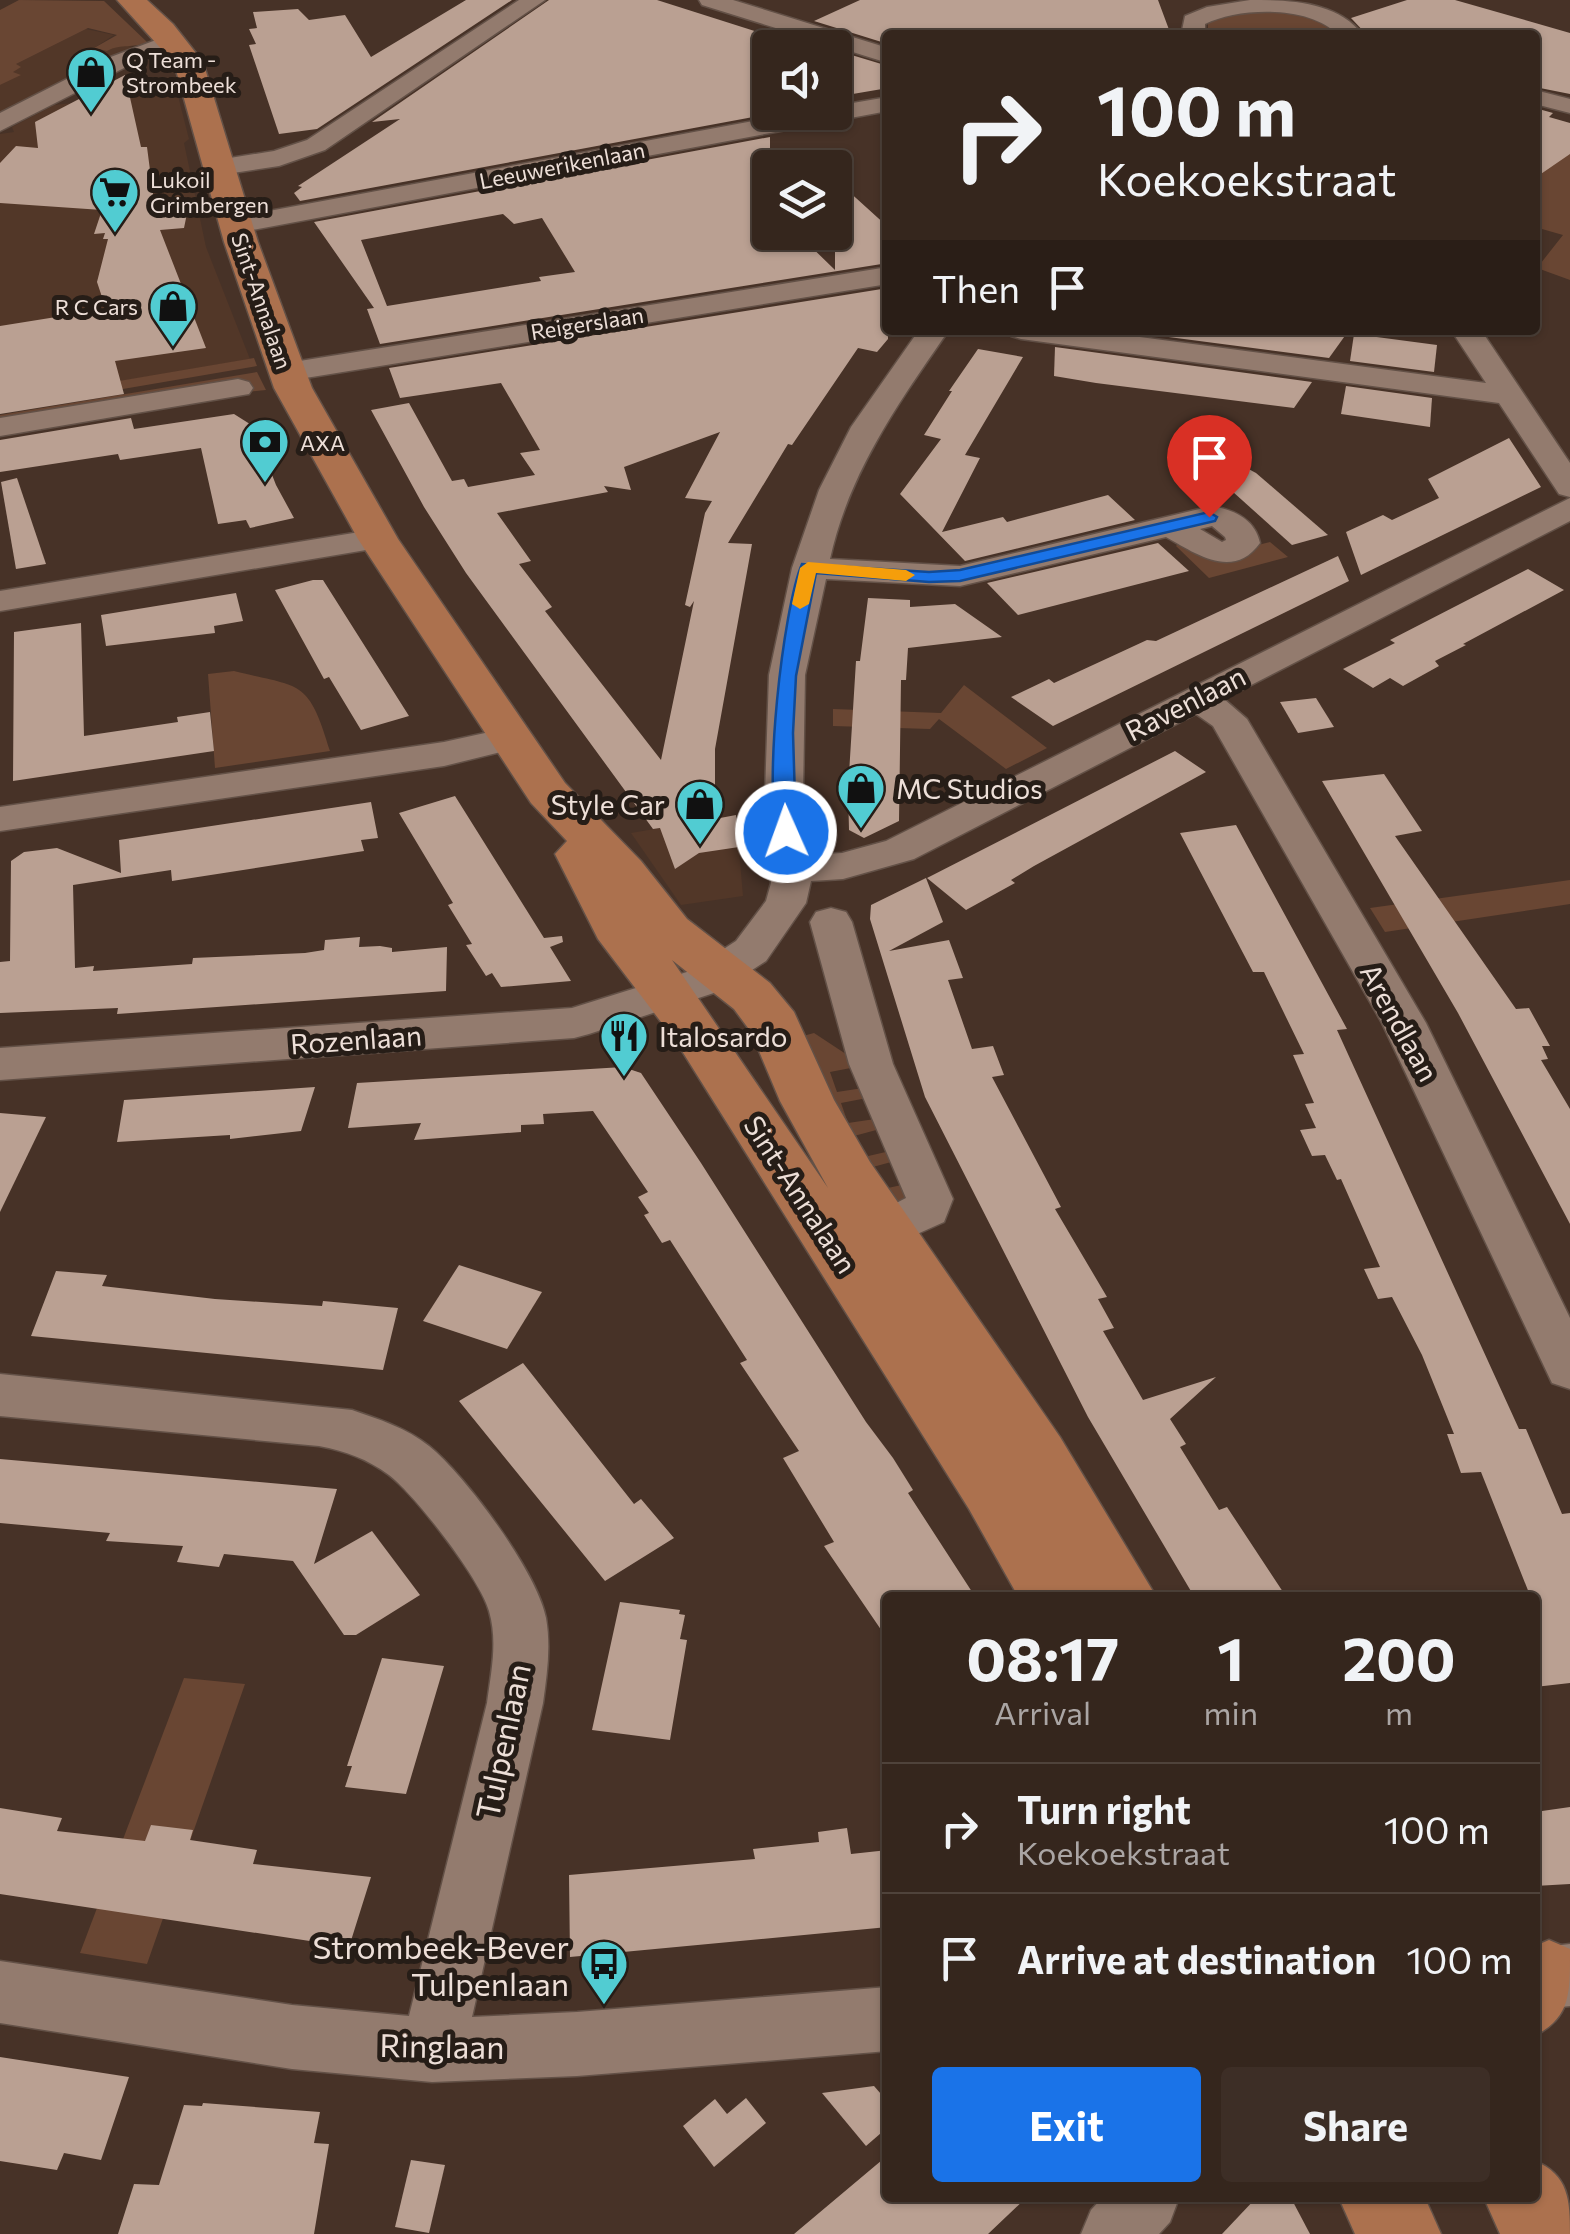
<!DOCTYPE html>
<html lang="en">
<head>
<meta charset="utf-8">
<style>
  :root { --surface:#35261d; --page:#3d2e26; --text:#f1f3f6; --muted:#aaa5a4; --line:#4f433b; --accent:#1a73e8 }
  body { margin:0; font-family:Commissioner,sans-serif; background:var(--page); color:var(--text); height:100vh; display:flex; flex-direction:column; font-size:38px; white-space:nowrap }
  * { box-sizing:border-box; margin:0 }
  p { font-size:32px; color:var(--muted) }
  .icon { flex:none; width:55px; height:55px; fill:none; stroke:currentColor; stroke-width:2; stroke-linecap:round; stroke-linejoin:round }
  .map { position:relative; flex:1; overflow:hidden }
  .sheet { position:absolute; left:882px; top:1592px; width:658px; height:610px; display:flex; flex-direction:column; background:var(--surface); border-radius:10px; box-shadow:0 2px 8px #0004,0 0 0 2px var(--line) }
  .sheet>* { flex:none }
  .banner { position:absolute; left:882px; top:30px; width:658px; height:305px; border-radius:10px; box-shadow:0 2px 8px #0004,0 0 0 2px var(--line); background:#35261d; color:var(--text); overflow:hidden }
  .buttons { position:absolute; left:752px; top:30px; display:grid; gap:20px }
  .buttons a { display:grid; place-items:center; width:100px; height:100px; border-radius:10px; background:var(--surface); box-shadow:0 2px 8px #0004,0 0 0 2px var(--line); font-size:50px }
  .pin { position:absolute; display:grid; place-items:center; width:85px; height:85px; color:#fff; margin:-102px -42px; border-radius:50% 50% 50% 0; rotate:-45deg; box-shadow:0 0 10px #0007 }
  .pin .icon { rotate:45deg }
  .me { position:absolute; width:110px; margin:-55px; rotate:358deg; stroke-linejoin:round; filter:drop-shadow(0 0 8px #0008) }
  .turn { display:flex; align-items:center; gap:35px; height:210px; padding:0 50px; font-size:45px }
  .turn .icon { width:130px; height:130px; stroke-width:2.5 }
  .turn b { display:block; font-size:70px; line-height:85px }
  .then { display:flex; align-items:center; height:95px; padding:0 50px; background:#0003; gap:20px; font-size:38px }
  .eta { display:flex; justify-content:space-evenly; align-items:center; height:170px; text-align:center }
  .eta b { font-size:60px; font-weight:700; line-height:70px }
  .cta { display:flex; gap:20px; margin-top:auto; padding:20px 50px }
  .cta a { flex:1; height:115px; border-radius:10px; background:var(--accent); color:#fff; font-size:40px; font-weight:700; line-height:115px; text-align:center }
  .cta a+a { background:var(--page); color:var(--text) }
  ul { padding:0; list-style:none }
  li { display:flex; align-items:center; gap:30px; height:130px; padding:0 50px; border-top:2px solid var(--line) }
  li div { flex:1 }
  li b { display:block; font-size:38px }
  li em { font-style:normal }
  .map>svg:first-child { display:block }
  .built { fill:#523728 }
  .green { fill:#694633 }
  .building { fill:#baa092; fill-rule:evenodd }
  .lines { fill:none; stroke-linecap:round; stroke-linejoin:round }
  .minor-casing { stroke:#635147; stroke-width:3 }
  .major-casing { stroke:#635147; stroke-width:3 }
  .minor { fill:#937b6e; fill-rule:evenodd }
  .major { fill:#ac714e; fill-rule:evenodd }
  .route { fill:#1a73e8; stroke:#114b97; stroke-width:2.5 }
  .slow { fill:#f59e0b }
  .labels { text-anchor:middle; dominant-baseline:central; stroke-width:10; stroke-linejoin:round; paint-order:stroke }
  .far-poi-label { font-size:22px; fill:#eddfd8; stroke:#261d17; text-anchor:start }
  .far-street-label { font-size:22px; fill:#eddfd8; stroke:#261d17 }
  .street-label { font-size:28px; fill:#eddfd8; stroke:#261d17 }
  .poi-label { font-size:28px; fill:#eddfd8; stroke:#261d17; text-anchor:start }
  .near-street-label { font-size:32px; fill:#eddfd8; stroke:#261d17 }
  .near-poi-label { font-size:32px; fill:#eddfd8; stroke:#261d17; text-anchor:end }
</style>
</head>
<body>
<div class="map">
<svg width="1570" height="2234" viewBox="0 0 1570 2234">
  <rect width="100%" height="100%" fill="#473227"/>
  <g class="built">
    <path d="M86,29L114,35L94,48L107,51L120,44L133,47L0,117V85L20,75L12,72L20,67L14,65Z"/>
    <path d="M177,92L189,139L184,143L206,247L250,359L0,402V134L14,132L12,127L54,105Z"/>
    <path d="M736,815L743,896L681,905L631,833Z"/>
  </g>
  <g class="green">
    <path d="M19,0L104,1L147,42C133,49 122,43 107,51L94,48L117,35L88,28L16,64L21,67L13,72L21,75L0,85V10Z"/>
    <path d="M1243,9C1271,11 1318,7 1333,35H1208V22Z"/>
    <path d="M1570,128V280L1537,268L1563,235L1535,227V152Z"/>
    <path d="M254,358L257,366L0,410L119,381Z"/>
    <path d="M257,372L266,390L0,419V415Z"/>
    <path d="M1180,541L1254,546L1270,542L1288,557L1209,578L1176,546Z"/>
    <path d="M234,671C302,688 308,678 330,751L215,768L208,674Z"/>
    <path d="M964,685L1047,748L1006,769L939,719L930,729L833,726V709L941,713Z"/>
    <path d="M1570,880V904L1385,932L1370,908Z"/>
    <path d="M814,1033L855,1060L856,1067L830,1072L837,1092L863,1088L867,1098L841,1103L848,1123L875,1119L880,1129L854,1136L864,1157L890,1151L895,1161L869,1168L879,1190L906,1184L914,1203L887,1209C855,1153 831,1094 803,1036Z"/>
    <path d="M184,1678L245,1684L147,1964L80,1953Z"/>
  </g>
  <g class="building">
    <path d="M466,0H512L317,129L279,134L249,45L256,44L249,29L257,28L253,12L298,9L309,20L345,15L371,57Z"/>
    <path d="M549,0H657L770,36V114L300,201L294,193L302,187L298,186L400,119L372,122Z"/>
    <path d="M860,0H1158L1171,35H888V44L814,21Z"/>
    <path d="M1407,0H1455L1570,33V94L1535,87V35H1367L1351,18Z"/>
    <path d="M835,50L888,66V88L835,97Z"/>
    <path d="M125,75L141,147H147L154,201L190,199L184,228L160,230L206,348L115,361L124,394L0,414V326L106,309L97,282L108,239H103L105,233L94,234L102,210L0,203V163L16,146L38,148L35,122Z"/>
    <path d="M1535,108L1553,113L1549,117L1570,123V154L1535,178Z"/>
    <path d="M770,137V232H796L835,270V179L888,227V263L380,344L367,309L374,308L314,222ZM503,214L514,224L542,218L575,272L539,277L541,281L387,306L361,240Z"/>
    <path d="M888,288V339L877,352L858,348L792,445L788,444L728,543L752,544L715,749V819L736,815L739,847L699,853L675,869L660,828L653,829L466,573L424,507L371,410L409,403L452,481L464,479L468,487L535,475L520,453L540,450L501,383L400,398L389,368ZM720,432L685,498L712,501L705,513L685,605L690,607L694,601L661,760L545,611L552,607L519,564L531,561L497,513L608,492L604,486L631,490L624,467Z"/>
    <path d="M1115,330H1322L1347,333L1329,358Z"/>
    <path d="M1354,334L1437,345L1434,372L1350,361Z"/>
    <path d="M1055,347L1312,382L1294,408L1096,383L1054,376Z"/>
    <path d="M978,349L1023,357L965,455L980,458L942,532L1003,517L1007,522L1108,495L1135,520L965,561L900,494L941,439L924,435L952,391H949Z"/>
    <path d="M1346,386L1432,398L1430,427L1341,414Z"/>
    <path d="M234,414L253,426L276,485L294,518L250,528L246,520L218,524L201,448L120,460L118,454L0,472V440L131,418L134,429Z"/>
    <path d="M1189,437L1256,473L1328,535L1292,545L1183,447Z"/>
    <path d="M1509,438L1541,487L1361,575L1346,532L1383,515L1392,520L1439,498L1428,479Z"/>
    <path d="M17,478L46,564L16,569L1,482Z"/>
    <path d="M1158,543L1189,571L1018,615L987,583Z"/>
    <path d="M1338,556L1349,581L1053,726L1011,697L1049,679L1054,683L1147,640L1156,641Z"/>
    <path d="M1528,569L1564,590L1463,644L1466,645L1435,661L1439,666L1403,686L1390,678L1373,688L1343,669L1395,643L1390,640Z"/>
    <path d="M313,580H323L409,716L361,730L329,677L324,679L275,590Z"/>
    <path d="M236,593L243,621L214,626L215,633L106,646L101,615Z"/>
    <path d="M868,598L910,600V607L955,604L1002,637L908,648L906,680H901L899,821L864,838L849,830L848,790L856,661H860Z"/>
    <path d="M81,623L84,736L178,722L177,717L210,712L214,751L13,781L14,632Z"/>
    <path d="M1316,698L1334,727L1298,733L1280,702Z"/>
    <path d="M1175,751L1206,772L1034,866L1011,880L1015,883L966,910L927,878Z"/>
    <path d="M1384,774L1422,831L1395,836L1516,1009L1529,1008L1550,1046H1542L1548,1059L1541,1060L1570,1109V1224L1458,1013L1322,781Z"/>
    <path d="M455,796L544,938L562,936L563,942L550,947L571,981L501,987L492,973L486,976L466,945L472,944L448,905L453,903L399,813Z"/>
    <path d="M371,802L378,838L361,840L364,851L172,881L171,870L73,885L75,968L94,966L93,971L192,964L193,958L305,953L324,950L325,940L360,937L359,947L380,946L392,948V952L447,947L446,991L117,1014L118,1008L0,1013V962L10,961L11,861L24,852L57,848L121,873L119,840Z"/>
    <path d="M1236,825L1347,1029L1337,1030L1519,1429H1526L1562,1514L1570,1513V1683L1535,1687V1598H1531L1481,1472L1461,1473L1447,1434H1454L1422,1355L1392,1297L1378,1299L1364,1269L1380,1267L1341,1179L1337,1180L1325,1155L1312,1156L1300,1130L1316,1128L1305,1104L1314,1103L1293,1055L1304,1054L1264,972H1253L1180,833Z"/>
    <path d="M926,878L943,922L889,951L949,940L963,978L948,980L972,1049L993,1046L1004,1075L992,1077L1061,1207L1055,1209L1107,1297L1098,1299L1114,1328L1103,1331L1143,1400L1216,1377L1170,1419L1186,1444L1180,1447L1219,1510L1227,1507L1287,1598H1195L1088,1417L925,1097L870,919L871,905Z"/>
    <path d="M623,1067L641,1073L701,1163L866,1422L893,1458L913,1490L908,1493L976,1598H888V1640L824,1546L834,1542L783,1458L799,1451L740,1363L747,1360L670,1240L662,1243L644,1215L649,1213L638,1197L648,1192L593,1111L543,1114L544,1124L521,1125V1132L414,1140L421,1123L348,1128L357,1083Z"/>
    <path d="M315,1087L301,1131L230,1139V1135L117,1142L124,1100Z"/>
    <path d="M0,1113L46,1117L0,1212Z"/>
    <path d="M459,1265L542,1292L507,1349L423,1321Z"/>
    <path d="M56,1271L107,1275L102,1286L215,1299L322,1306L323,1301L398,1308L383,1370L31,1336Z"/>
    <path d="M523,1363L634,1504L641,1499L674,1538L605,1581L459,1401Z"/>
    <path d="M0,1459L337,1489L314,1564L372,1531L420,1595L356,1635H344L293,1561L224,1554L219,1567L177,1562L183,1546L106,1541L110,1533L0,1523Z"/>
    <path d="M620,1602L680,1610L679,1614L685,1615L680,1639L687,1640L670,1740L592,1730Z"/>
    <path d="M382,1658L444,1666L406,1794L345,1787L352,1766H347Z"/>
    <path d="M1570,1807V1884L1535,1886V1812Z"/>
    <path d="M0,1808L62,1818L57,1831L145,1841L151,1825L193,1830L190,1840L257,1850L253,1864L371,1877L349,1947L0,1894Z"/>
    <path d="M847,1828L851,1854L888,1850V1927L570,1957L569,1875L755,1859L753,1849L819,1842L818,1832Z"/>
    <path d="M0,2057L129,2077L101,2160L64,2153L57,2170L0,2161Z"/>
    <path d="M874,2086L888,2102V2127L866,2146L822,2093Z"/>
    <path d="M746,2098L766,2123L714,2167L683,2126L715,2099L727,2114Z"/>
    <path d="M203,2103L320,2112L314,2143L329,2144L314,2234H118L134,2184L159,2185L184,2105L202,2106Z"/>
    <path d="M888,2155V2198H1026L988,2234H794Z"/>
    <path d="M411,2160L445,2165L429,2233L395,2227Z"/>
    <path d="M1256,2198H1291L1310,2234H1222Z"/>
  </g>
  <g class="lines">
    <g class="minor-casing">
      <g id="minor">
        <path d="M519,0H545L325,150L279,166L220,175L207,167L211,161L274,151L307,140Z"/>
        <path d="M699,0H733L888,48V63L702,5Z"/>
        <path d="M1250,0C1289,0 1337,1 1363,35H1338C1310,5 1239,7 1205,24V35H1181L1185,16L1207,7Z"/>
        <path d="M172,34L184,41L180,46L124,68L0,131V113L108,58Z"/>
        <path d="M1535,90L1570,99V113L1535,104Z"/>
        <path d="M888,97V111L236,233L222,225L236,217L802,112H835V106Z"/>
        <path d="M888,267V284L287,381L276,378L272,372L276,366L287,363Z"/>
        <path d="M919,330H949C899,402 849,472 830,559L960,566L1212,506C1234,510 1255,519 1260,543C1233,581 1195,553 1166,537L960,586L826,579L805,675L803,794L809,855L842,853L886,841L1570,498V521L1224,699L1247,719L1426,1023L1570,1318V1389L1552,1383L1382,1023L1213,726L1196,714L914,859L843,879L811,881L806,903L766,961L720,991L589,1034L574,1038L0,1080V1048L572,1008L690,971L736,941L766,901L771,883L765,794L769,675L792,568L819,490L851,427ZM1212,526L1225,537L1226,540L1222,542L1200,529Z"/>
        <path d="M1006,330H1087L1486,383L1451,330H1481L1570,463V497L1559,494L1499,403L1021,339L1011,336Z"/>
        <path d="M238,379L249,382L253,388L249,394L0,436V418Z"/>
        <path d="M378,529L390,532L395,539L390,546L0,611V591Z"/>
        <path d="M512,727L525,730L531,738L525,746L444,766L0,831V807L444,742Z"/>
        <path d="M831,908L846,912L852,922L893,1064L953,1199L944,1222L886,1248L869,1243L862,1230L869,1217L906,1198L849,1064L810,922L816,912Z"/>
        <path d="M0,1374L352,1410C378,1419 407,1428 429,1446C466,1476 537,1572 546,1618C551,1647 547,1674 543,1703L472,2017L577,2012L888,1987V2051L577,2076L432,2082L292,2069L0,2023V1961L292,2005L409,2016L487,1703C491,1672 498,1642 489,1611C480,1579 416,1496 389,1475C367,1459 346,1451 319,1446L0,1416Z"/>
        <path d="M1570,1944V2006L1535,2010V1948Z"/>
        <path d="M1102,2198H1179L1170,2222L1159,2234H1081L1091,2210Z"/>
      </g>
    </g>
    <g class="major-casing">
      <g id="major">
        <path d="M117,0H147L173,24L203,62L258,242L312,388L398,539L565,783L641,861L687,919L770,983L794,1012L834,1100L870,1162L1060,1437L1157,1598H1019L969,1509L677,1043L598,939L555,854L567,841L531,803L358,539L274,388L224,242L174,63ZM672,960L734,1009L751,1032L780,1101L828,1188Z"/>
        <path d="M1549,1940L1570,1949C1570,1997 1570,2016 1535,2036V1946Z"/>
        <path d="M1535,2161C1569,2175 1570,2201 1570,2234H1500L1484,2198H1535Z"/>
        <path d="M1339,2198H1425L1441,2234H1355Z"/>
      </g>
    </g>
    <use href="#minor" class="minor"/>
    <use href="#major" class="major"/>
  </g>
  <path class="route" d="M1209,512L1217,517L1215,521L960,581L929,582L816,573L796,676L793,733L796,832L793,836H779C762,795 783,607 802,564L929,572L960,570Z"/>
  <path class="slow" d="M808,562L906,570L915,575L906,581L816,573L809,604L800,609L792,604L800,568Z"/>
  <defs>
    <g id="shop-pin" transform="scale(2.5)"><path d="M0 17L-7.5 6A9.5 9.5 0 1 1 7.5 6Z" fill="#51ccd2" stroke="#261d17"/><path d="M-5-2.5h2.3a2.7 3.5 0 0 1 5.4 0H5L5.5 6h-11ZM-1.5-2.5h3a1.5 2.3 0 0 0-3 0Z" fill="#111"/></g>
    <g id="supermarket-pin" transform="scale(2.5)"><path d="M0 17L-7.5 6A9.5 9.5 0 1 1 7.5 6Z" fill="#51ccd2" stroke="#261d17"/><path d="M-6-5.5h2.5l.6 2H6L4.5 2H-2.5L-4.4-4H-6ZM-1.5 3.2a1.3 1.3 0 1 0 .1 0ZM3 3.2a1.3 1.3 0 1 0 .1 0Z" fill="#111"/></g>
    <g id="bank-pin" transform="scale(2.5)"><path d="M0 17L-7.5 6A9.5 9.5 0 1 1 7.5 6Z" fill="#51ccd2" stroke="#261d17"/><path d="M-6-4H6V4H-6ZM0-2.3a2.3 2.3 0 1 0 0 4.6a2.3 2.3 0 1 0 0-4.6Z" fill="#111"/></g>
    <g id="restaurant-pin" transform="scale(2.5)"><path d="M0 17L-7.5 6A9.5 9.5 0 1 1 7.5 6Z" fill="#51ccd2" stroke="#261d17"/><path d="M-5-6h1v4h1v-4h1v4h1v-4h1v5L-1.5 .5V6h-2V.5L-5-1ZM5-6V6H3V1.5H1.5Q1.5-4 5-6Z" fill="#111"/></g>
    <g id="bus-pin" transform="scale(2.5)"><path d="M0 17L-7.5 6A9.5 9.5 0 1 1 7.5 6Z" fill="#51ccd2" stroke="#261d17"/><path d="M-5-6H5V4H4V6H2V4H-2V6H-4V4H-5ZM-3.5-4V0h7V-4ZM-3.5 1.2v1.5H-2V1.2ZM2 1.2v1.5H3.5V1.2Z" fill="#111"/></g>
  </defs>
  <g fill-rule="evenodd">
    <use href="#shop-pin" x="91" y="72"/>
    <use href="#supermarket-pin" x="115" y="192"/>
    <use href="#shop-pin" x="173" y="306"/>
    <use href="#bank-pin" x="265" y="442"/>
    <use href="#shop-pin" x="861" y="788"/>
    <use href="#shop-pin" x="700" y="804"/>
    <use href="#restaurant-pin" x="624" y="1036"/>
    <use href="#bus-pin" x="604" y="1964"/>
  </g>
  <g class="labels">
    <g class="far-poi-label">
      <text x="126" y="59">Q Team -<tspan x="126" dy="25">Strombeek</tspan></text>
      <text x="150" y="179">Lukoil<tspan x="150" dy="25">Grimbergen</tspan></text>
      <text x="138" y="306" text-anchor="end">R C Cars</text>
      <text x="300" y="442">AXA</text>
    </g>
    <g class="far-street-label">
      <text transform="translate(562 165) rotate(-11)">Leeuwerikenlaan</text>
      <text transform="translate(262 301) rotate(71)">Sint-Annalaan</text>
      <text transform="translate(587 323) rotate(-9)">Reigerslaan</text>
    </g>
    <g class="street-label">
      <text transform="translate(1185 703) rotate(-27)">Ravenlaan</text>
      <text transform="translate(1400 1022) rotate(61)">Arendlaan</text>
      <text transform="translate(356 1039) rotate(-4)">Rozenlaan</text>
      <text transform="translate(801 1194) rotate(57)">Sint-Annalaan</text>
    </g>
    <g class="poi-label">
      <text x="896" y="788">MC Studios</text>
      <text x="665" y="804" text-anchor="end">Style Car</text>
      <text x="659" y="1036">Italosardo</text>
    </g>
    <g class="near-street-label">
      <text transform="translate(502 1741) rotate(-78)">Tulpenlaan</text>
      <text transform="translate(442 2045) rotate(1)">Ringlaan</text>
    </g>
    <g class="near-poi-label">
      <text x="569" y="1946">Strombeek-Bever<tspan x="569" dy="37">Tulpenlaan</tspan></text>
    </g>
  </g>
</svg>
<div class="buttons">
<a><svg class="icon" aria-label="sound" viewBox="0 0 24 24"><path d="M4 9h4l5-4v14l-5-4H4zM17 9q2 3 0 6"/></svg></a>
<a><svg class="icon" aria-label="layers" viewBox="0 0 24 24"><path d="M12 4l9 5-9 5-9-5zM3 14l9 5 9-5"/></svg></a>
</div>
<div class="pin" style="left:1209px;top:517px;background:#d93025"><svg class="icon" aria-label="arrive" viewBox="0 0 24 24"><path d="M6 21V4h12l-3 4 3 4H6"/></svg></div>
<svg class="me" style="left:786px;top:832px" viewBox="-20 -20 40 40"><circle r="17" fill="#1a73e8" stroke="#fff" stroke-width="3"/><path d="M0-11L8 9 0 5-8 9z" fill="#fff"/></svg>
<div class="banner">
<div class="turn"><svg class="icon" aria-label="right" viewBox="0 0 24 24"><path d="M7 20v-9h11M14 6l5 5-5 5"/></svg><div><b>100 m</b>Koekoekstraat</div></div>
<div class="then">Then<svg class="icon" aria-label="arrive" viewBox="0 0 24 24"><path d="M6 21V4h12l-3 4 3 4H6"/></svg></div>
</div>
<section class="sheet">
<div class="eta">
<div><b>08:17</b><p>Arrival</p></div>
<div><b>1</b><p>min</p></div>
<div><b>200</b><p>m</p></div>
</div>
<ul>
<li><svg class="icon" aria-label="right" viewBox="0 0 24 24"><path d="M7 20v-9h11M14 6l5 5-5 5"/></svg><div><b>Turn right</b><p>Koekoekstraat</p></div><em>100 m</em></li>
<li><svg class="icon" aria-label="arrive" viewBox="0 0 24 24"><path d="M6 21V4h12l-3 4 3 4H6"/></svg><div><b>Arrive at destination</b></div><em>100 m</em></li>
</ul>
<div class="cta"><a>Exit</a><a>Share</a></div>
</section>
</div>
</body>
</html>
